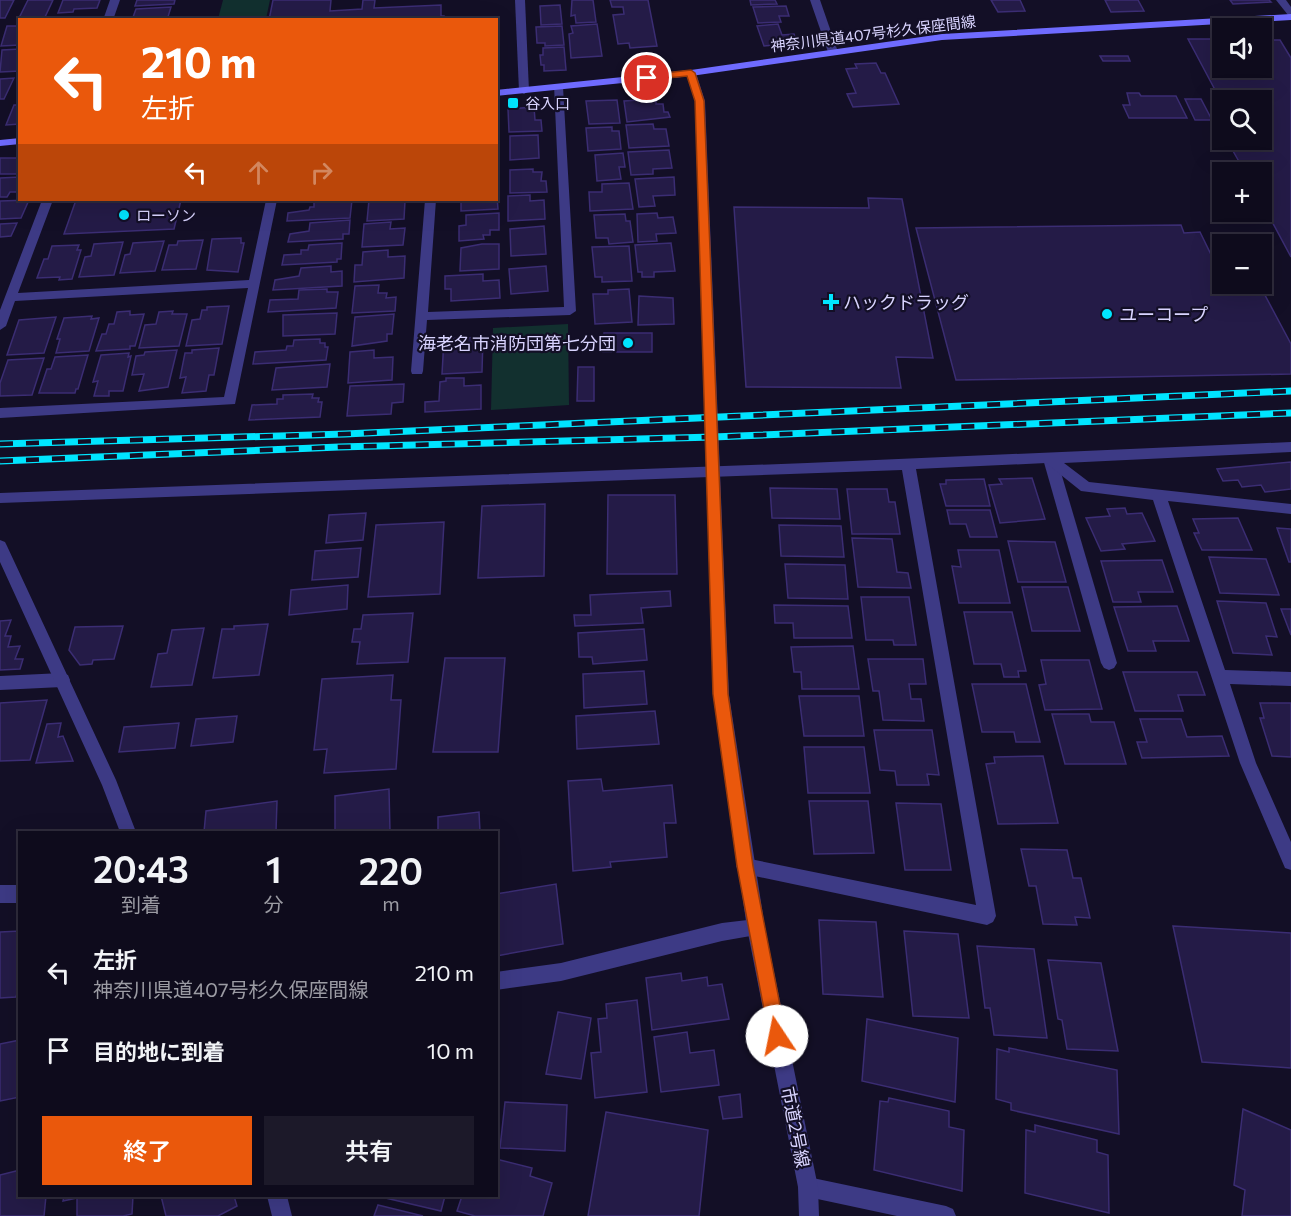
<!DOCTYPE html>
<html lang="ja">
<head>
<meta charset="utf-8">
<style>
  :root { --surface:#0e0b1c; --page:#1c1929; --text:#f1f3f6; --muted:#9b9ba3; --line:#2e2b3b; --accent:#ea580c }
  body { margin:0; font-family:Commissioner,"Noto Sans JP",sans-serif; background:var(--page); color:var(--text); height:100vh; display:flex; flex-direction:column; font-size:22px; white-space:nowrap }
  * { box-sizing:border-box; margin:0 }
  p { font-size:20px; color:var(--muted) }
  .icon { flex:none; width:33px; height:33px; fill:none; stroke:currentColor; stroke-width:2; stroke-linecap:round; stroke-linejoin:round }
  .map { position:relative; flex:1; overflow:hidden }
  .side { position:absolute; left:18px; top:831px; width:480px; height:366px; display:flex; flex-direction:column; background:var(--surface); border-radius:0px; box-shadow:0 6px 24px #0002,0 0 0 2px var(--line) }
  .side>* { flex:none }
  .top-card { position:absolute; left:18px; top:18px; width:480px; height:183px; border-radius:0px; box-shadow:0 6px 24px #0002,0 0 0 2px var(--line); background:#ea580c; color:#fff; overflow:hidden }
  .tools { position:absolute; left:1212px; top:18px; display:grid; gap:12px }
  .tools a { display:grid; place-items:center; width:60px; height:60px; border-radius:0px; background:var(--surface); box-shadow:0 6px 24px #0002,0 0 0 2px var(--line); font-size:30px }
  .pin { position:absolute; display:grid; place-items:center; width:51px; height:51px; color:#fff; margin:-26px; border:3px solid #fff; border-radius:50%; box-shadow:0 2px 6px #0007 }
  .me { position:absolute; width:66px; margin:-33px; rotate:349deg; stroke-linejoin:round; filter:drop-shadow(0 0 4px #0008) }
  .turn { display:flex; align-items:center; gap:21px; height:126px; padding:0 24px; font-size:27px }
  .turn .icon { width:78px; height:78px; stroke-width:2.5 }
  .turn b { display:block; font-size:42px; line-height:51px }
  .lanes { display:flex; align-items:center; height:57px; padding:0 24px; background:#0003; justify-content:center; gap:30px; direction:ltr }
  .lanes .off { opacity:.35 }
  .eta { display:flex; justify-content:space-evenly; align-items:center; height:102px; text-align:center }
  .eta b { font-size:36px; font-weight:600; line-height:42px }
  .primary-button { display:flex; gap:12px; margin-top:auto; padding:12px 24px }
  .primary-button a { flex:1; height:69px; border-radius:0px; background:var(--accent); color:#fff; font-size:24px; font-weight:600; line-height:69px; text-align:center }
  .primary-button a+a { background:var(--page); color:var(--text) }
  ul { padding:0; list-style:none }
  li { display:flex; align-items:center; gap:18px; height:78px; padding:0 24px }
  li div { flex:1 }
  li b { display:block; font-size:22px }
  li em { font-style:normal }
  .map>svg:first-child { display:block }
  .green { fill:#12302f }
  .building { fill:#241b47; stroke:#3b2d73; stroke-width:1.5 }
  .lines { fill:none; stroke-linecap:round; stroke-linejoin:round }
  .service { fill:#3d3a85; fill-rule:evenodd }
  .minor { fill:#3d3a85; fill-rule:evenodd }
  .tertiary { fill:#3d3a85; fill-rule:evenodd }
  .secondary { fill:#6f6bff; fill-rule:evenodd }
  .rail-casing { stroke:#00e5ff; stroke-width:7 }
  .rail { stroke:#130f26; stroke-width:4.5; stroke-dasharray:13; stroke-linecap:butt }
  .route { fill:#ea580c; stroke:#983908; stroke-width:1.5 }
  .poi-dot { fill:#00e5ff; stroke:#130f26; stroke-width:2 }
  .labels { text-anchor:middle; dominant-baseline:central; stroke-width:4.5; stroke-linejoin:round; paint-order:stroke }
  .far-street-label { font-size:15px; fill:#d9d4ff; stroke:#130f26 }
  .far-poi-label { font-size:15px; fill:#d9d4ff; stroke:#130f26; text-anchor:start }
  .poi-label { font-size:18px; fill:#d9d4ff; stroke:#130f26; text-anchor:start }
  .street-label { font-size:18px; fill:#d9d4ff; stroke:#130f26 }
</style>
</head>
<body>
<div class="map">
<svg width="1291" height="1216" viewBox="0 0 1291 1216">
  <rect width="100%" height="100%" fill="#130f26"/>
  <g class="green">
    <path d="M223,0H270L266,19H218Z"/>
    <path d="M568,324L569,405L491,410L493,328Z"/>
  </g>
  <g class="building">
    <path d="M0,0H14L5,18H0Z"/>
    <path d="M28,0H53L45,17L19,18Z"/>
    <path d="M63,0H100L97,8L74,9L73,12L58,13Z"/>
    <path d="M137,0H175L174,4L135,6Z"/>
    <path d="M273,0H331L330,11L362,9L363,0H375L374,8L441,5V16H444V20H269Z"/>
    <path d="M572,0H593L596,22L576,23L575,15L571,16Z"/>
    <path d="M610,0H648L657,46L630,48L629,43L618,44L613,15L624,14L623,7H612Z"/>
    <path d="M750,0H775L777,4L751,5Z"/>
    <path d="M991,0H1020L1025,11L998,12Z"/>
    <path d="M1105,0H1138L1144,11L1111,12Z"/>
    <path d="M1230,0H1269L1271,2L1233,4Z"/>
    <path d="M560,5L562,24L541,25L540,6Z"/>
    <path d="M786,6L789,16H779L781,22L758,23L753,7Z"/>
    <path d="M171,7L167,20H132L136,9Z"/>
    <path d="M597,24L602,56L571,58L569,34L573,33L571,26Z"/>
    <path d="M778,24L782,35L794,34L796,40H791L792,42L786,44L764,46L757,26Z"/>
    <path d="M7,26H20V45L1,46Z"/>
    <path d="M562,26L564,45L545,46V43H537L536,27Z"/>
    <path d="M1188,39H1222V68H1262V40H1280L1291,58V257L1262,203V172H1245L1233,151L1248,150L1242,140H1262V100H1222V103Z"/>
    <path d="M564,47L566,70L544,71V65H541L540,55H543V48Z"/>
    <path d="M20,49V71L0,72L2,50Z"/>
    <path d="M1100,56H1128L1130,61H1103Z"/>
    <path d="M876,63L881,73H885L899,104L853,107L847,94L856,93L846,69L857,68L855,64Z"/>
    <path d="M14,78L4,99H0V79Z"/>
    <path d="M1127,93H1139L1141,96H1176L1187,118H1129L1123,105H1130Z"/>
    <path d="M656,99V104H663L664,112H668L670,117L627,122L624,101Z"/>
    <path d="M1185,99H1201L1212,120H1195Z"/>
    <path d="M617,100L620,123L589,124L586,101Z"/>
    <path d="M14,105H20V124L6,125Z"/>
    <path d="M534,107L535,120H541L542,131L509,132L508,109Z"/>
    <path d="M653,124L654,129H666L669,146L629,148L626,125Z"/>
    <path d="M612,127V131H619L621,149L588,151L586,128Z"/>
    <path d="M538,135L539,158L510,160V136Z"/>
    <path d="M669,150L672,168L653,169V174L631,175L628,152Z"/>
    <path d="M623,153L625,167H619L621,179L597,181L595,155Z"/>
    <rect x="0" y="158" width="20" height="16"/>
    <path d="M533,169V172H542L541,181H546L547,192L510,193V170Z"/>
    <path d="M20,177V189L16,192H10L7,197H0V178Z"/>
    <path d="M674,177L675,195L653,196L655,206L639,207L635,179Z"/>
    <path d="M629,183L633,209L590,211L589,192H602V184Z"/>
    <path d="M496,185L498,209L461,211V200H496Z"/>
    <path d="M530,195V201L544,200L545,219L508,221V196Z"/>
    <path d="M868,198L902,199L933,358L896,357L901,388L746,387L734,207L869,208Z"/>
    <path d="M29,200L21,218L0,219V201Z"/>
    <path d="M76,200H181L174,229L64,234Z"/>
    <path d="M352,200L350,218L287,221L288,213L309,210L310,207H314V202Z"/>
    <path d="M369,200L405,201L404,219L367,221Z"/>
    <path d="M499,213V230H490V235H483L484,239L459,241V226L466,225V215Z"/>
    <path d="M657,213L658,218L673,217L676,233L656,234L657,241L638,242L637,214Z"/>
    <path d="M625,214L626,221H630L633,242L609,244L608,238H596L594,215Z"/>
    <path d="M350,220L349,234H343V239L288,242L290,234L309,231L310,223Z"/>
    <path d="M391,222L390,229L405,228L403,245L362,247L364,224Z"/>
    <path d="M17,223L11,236L0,237V224Z"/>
    <path d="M1181,225L1184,233L1200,232L1220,273H1222V284H1259L1291,344V374L956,380L916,228Z"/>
    <path d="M544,226L546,254L511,256L510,229Z"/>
    <path d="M241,238V243H244L238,272L207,270L212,239Z"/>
    <path d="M203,240L196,269L162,270L169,245H177L178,241Z"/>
    <path d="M164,241L155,271L120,273L125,255L130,254L133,243Z"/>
    <path d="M123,242L114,275L79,277L85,257L91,256L94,244Z"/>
    <path d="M342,243L341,259H337V262L282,265L284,255L301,254V250H308L309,245Z"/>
    <path d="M671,243L675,271L654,272V277H642V272H638L635,245Z"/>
    <path d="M482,244H499V269L460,271L461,248Z"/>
    <path d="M79,245L77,250H81L72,279L59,280L60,277L37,278L44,259H48L52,246Z"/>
    <path d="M629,246L632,281L602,282V277H595L592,247Z"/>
    <path d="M388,250V257L405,256L404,278L354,282L355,265H362L363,252Z"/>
    <path d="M331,266V272L342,271V286L273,290L275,280L299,276L301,268Z"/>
    <path d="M546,266L548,291L511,294L509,269Z"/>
    <path d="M483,274V281L499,280L500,298L451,301V289H445V276Z"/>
    <path d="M379,285L378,293H387L386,298L396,297L395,311L352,313L355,286Z"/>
    <path d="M327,289V292H338L336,308L268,312L270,300L298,299L299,290Z"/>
    <path d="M629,289L632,322L595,324L593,294H608V290Z"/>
    <path d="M639,296L673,298L674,324L638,325Z"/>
    <path d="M229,306L222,344L186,346L192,320L200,319L202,310H207V307Z"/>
    <path d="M130,311V315L144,314L135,346H130V349L96,351L102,334H106L109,324H114L117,312Z"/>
    <path d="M173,311L172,314H187L179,346L139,348L145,325L156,324L159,312Z"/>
    <path d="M337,313L335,334L283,336V315Z"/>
    <path d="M394,314L392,334H387V341L352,346L355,317Z"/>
    <path d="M92,316L91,319L99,318L89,351L56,353L60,339H57L64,318Z"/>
    <path d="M56,317L44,353L7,355L19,320Z"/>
    <path d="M604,333H652V352H603Z"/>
    <path d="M483,337L482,372L442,374L444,339Z"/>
    <path d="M320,339V343H325V347H328L326,360L253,364L255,352L286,350L287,346H293L294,340Z"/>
    <path d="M219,348L214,375H209L206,391L182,393L186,377L180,378L185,353H192V350Z"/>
    <path d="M177,350L168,387L139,391L144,374L132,375L136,356L144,355L145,352Z"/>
    <path d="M374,350V358L393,357L392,380L348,383L350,352Z"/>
    <path d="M129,353L128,357L131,356L123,391H109V396H94L98,381L93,382L101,355Z"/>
    <path d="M88,355L78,389H76L75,393H39L47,369H51L55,357Z"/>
    <path d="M44,358L32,395L0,396V383L8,360Z"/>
    <path d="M330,364L327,387L272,390L276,368Z"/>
    <path d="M578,367H594V401H577Z"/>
    <path d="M446,378H464V386L481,385V409L425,412V402L439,401L440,382L446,381Z"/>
    <path d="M404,384L403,402L392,403L391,414L347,416L350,386Z"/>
    <path d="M313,394L312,398H319L318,402H322L320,417L249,420L252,405L277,404V399H283V395Z"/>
    <path d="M1291,462V489L1265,492L1261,485L1242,487L1238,480L1223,481L1217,469Z"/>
    <path d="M1032,478L1045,519L1000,523L989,485L1002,484L999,479Z"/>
    <path d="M984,479L990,506H946L940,484H946V480Z"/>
    <path d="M770,488L837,489L840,519L772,518Z"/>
    <path d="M847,489H887L889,502H895L900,534H852Z"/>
    <path d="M608,495H675L677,574H607Z"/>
    <path d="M545,504L544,576L478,578L482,506Z"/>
    <path d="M1125,508L1127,514L1142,513L1155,541L1122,544L1125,549L1101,551L1086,518L1110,516L1107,509Z"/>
    <path d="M947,510H990L997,537H970L966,524H950Z"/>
    <path d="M366,513L363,540L326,543L329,515Z"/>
    <path d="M1238,518L1252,550H1202L1194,533H1199L1193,519Z"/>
    <path d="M444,522L440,594L368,597L376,525Z"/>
    <path d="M779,525L841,526L844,557L781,556Z"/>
    <path d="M1277,528L1291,529V562H1289Z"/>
    <path d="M852,538L892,539L897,572L908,573L911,588L858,587Z"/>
    <path d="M1008,541L1055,542L1066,582H1018Z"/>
    <path d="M361,548L358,577L312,580L315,551Z"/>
    <path d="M958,550H999L1010,603H959L952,566L961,567Z"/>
    <path d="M1209,557L1266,559L1279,595L1220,593Z"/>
    <path d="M1162,560L1173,592H1138L1141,602H1113L1101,561Z"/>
    <path d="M785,564L845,565L848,599L788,598Z"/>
    <path d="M348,585L347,609L289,615L291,590Z"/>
    <path d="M1022,587H1068L1080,631H1032Z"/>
    <path d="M670,591L671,606L641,608L643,623L575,626L574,615H591L590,595Z"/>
    <path d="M861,597H909L916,645H894L893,640H866Z"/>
    <path d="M1217,601L1266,603L1277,637L1266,636L1272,655L1233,653Z"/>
    <path d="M774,605L848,606L852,638H794L793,623H775Z"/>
    <path d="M1177,606L1189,641H1153L1156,651H1128L1114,607Z"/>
    <path d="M1281,609H1291V635Z"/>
    <path d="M964,612H1012L1026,671H1018L1019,677H1004L1001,664H974Z"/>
    <path d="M413,613L408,662L357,664L360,642H352L354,629H361L363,615Z"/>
    <path d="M11,620L5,636H11L8,647L20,646L15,659H23L20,669L0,670V621Z"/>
    <path d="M268,624L259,675L213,678L222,629H234V626Z"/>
    <path d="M123,626L114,659L93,660L92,664L80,665L69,650L75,627Z"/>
    <path d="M204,628L192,685L151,687L158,654L167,653L172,630Z"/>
    <path d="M644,629L647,660L593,664L592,657H579L578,633Z"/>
    <path d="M853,646L859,689H802L801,672H794L791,647Z"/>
    <path d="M445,658H505L498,752H433Z"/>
    <path d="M868,659H923L926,684H909L911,699H921L924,721L883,720L879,691H873Z"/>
    <path d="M1041,660H1089L1102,709L1045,710L1039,685L1046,684Z"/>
    <path d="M644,671L647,704L584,708L583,674Z"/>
    <path d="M1123,672H1197L1205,695H1178L1183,711H1135Z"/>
    <path d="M393,675L391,700H401L396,769L324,773L327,749L314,750L322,679Z"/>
    <path d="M972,684H1026L1040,742H1016L1014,732H982Z"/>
    <path d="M799,696H859L864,736H804Z"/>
    <path d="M47,700L30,760L0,761V703Z"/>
    <path d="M1260,703H1291V757L1272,756L1260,718H1264Z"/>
    <path d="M655,711L659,744L577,749L576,716Z"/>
    <path d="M1052,714H1089L1091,722H1114L1126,764H1065Z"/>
    <path d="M237,716L233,742L191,746L196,719Z"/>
    <path d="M1140,719H1181L1187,737L1222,736L1229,756L1142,758L1137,742H1147Z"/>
    <path d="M61,723L58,737L63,736L73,761L36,763L47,724Z"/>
    <path d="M179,723L175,748L119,752L124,727Z"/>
    <path d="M874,730H932L939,775L927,774L929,785H897L895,771L880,770Z"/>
    <path d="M804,747H864L870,793H808Z"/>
    <path d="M1043,756L1058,823L998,824L986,764L995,763L994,757Z"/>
    <path d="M601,779L603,791L672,785L676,823H664L667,857L610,862L611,867L573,871L568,781Z"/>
    <path d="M389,789L390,832H335V796Z"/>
    <path d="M277,801L276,832H204L206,811Z"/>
    <path d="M809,801H868L874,853L814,854Z"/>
    <path d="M896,803L941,804L951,870H905Z"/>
    <path d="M479,812L480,832H438V817Z"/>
    <path d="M1021,849L1067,850L1073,878H1081L1090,918L1075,917L1077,925L1043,924L1036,886H1029Z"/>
    <path d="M556,884L563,944L496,956V894Z"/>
    <path d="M819,920L876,922L883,997L823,994Z"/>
    <path d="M1173,926L1291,933V1068L1202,1062Z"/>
    <path d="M20,931V983L16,997L0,998V932Z"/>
    <path d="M904,931L958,934L969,1018L913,1016Z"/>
    <path d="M977,946L1034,949L1047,1038L994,1035L990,1008H985Z"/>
    <path d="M1048,960L1101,963L1118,1051L1067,1049L1062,1020L1058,1019Z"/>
    <path d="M681,973L682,981L707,977L708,986L722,984L729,1019L652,1030L646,978Z"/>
    <path d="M637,1000L647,1092L595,1098L591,1053L601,1052L598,1019L607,1018L606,1004Z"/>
    <path d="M558,1012L591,1018L581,1079L546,1074Z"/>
    <path d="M867,1019L958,1038L955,1102L862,1081Z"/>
    <path d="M687,1032L690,1053L714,1050L719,1085L661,1092L654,1037Z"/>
    <path d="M20,1040V1097L0,1101V1044Z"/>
    <path d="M1009,1048L1117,1070L1119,1134L1011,1110V1103L996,1099L997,1049L1009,1052Z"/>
    <path d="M740,1094L742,1117L723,1119L719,1097Z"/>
    <path d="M889,1098L949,1111V1127L964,1130L962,1191L874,1170L880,1101L888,1102Z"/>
    <path d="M505,1102L567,1105L565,1151L500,1148Z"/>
    <path d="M1243,1109L1291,1130V1216H1242L1245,1190L1234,1185Z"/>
    <path d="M606,1112L708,1130L699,1216H588Z"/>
    <path d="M1035,1125L1097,1140V1152L1108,1155L1109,1213L1025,1193L1026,1130L1035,1132Z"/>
    <path d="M496,1159L532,1168L530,1176L552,1183L543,1216H475L457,1211L462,1196H496Z"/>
    <path d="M20,1170V1196H46L44,1216H0V1175Z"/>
    <path d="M64,1196H133L132,1214L123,1216H77V1198L63,1201Z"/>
    <path d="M161,1196H234L237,1206L218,1216H166Z"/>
    <path d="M377,1196H445L441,1211Z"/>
    <path d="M378,1205L423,1216H374Z"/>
  </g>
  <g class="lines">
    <g class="service">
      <path d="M515,0H525L529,91L524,94L519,91Z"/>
      <path d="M1276,0H1286L1291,7V16L1288,15Z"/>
      <path d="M1050,454L1057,459L1117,663L1114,668L1109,670L1104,668L1101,663L1043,459Z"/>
      <path d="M62,673L68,675L70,680L68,685L62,687L0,690V676Z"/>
      <path d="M756,919L762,922L765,928L762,934L722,941L561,981L496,990V972L561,963L722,923Z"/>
    </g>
    <g class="minor">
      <path d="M110,0H120L113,20H103Z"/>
      <path d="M810,0H820L838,52L836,54L828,52Z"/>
      <path d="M554,85L563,87L576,311L570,315L427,320L423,371L422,374H412L411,371L425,200H436L428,312L564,307Z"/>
      <path d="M42,200H53L18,293L249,280L266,200H277L235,404L0,418V408L224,397L248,288L15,301L6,326L0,330V310Z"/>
      <path d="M1291,442V452L1064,463L1089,482L1291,504V514L1168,501L1225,670L1291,672V686L1230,684L1256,763L1291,842V870L1285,868L1240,763L1153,500L1081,491L1046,463L916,469L996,916L993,922L987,925L745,874L739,872L736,866L739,860L745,858L976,905L902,470L0,503V493L807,463Z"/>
      <path d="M0,540L5,542L7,546L116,780L136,832H120L102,785L0,562Z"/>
      <rect x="0" y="885" width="20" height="18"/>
      <path d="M808,1177L946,1206L953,1209L956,1216H897L808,1197L801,1194L798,1187L801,1180Z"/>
      <path d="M267,1196H287L292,1216H272Z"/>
    </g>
    <path class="tertiary" d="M691,70L696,73L705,101L729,695L765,928L818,1187L819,1216H799L798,1187L747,928L713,695L695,101L686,73Z"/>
    <g class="secondary">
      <path d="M1291,14V20L942,40L691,76L496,96V90L691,70L942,34Z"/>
      <path d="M20,138V144L0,146V140Z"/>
    </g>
    <g class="rail-casing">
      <g id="rail">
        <path d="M0,444L345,434L1291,391"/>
        <path d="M0,461L339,447L713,437L1291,413"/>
      </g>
    </g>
    <use href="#rail" class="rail"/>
  </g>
  <path class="route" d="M691,70L695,73L704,101L728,694L753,866L786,1036L784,1042L777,1045L771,1042L769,1036L737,866L713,694L695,101L687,76L647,80L642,78L647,75Z"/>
  <g class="poi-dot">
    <rect x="507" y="97" width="12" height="12" rx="3"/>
    <circle cx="124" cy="215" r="6"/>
    <path d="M828 293h6v6h6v6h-6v6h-6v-6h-6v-6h6z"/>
    <circle cx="1107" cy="314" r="6"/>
    <circle cx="628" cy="343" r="6"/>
  </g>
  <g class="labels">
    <g class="far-street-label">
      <text transform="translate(873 33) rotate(-7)">神奈川県道407号杉久保座間線</text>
    </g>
    <g class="far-poi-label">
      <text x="525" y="103">谷入口</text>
      <text x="136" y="215">ローソン</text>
    </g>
    <g class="poi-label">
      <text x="843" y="302">ハックドラッグ</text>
      <text x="1119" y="314">ユーコープ</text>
      <text x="616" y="343" text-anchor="end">海老名市消防団第七分団</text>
    </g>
    <g class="street-label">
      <text transform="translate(796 1127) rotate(79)">市道2号線</text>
    </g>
  </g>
</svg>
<div class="tools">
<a><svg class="icon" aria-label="sound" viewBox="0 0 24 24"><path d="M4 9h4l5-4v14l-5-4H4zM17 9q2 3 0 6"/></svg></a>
<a><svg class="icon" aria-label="search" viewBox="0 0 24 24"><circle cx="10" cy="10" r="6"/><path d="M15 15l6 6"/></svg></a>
<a>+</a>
<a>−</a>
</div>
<div class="pin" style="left:647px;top:78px;background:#d93025"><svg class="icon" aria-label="arrive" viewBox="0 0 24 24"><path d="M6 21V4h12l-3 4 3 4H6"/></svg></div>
<svg class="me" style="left:777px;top:1036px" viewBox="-20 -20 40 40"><circle r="19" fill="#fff"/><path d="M0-13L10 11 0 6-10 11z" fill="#ea580c"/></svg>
<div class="top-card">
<div class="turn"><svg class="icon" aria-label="left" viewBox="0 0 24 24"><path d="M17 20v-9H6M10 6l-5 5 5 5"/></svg><div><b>210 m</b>左折</div></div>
<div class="lanes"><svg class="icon" aria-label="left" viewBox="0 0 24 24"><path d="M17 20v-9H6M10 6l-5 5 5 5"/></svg><svg class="icon off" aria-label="ahead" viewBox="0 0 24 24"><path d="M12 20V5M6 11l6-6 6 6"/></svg><svg class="icon off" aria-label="right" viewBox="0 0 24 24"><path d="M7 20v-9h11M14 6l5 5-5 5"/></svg></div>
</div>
<section class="side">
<div class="eta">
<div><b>20:43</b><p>到着</p></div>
<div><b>1</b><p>分</p></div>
<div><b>220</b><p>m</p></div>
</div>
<ul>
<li><svg class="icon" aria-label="left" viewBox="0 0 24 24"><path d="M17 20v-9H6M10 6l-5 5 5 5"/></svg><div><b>左折</b><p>神奈川県道407号杉久保座間線</p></div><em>210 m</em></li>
<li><svg class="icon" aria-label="arrive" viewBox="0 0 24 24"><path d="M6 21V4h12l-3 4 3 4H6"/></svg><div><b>目的地に到着</b></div><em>10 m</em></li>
</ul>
<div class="primary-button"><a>終了</a><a>共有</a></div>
</section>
</div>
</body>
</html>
